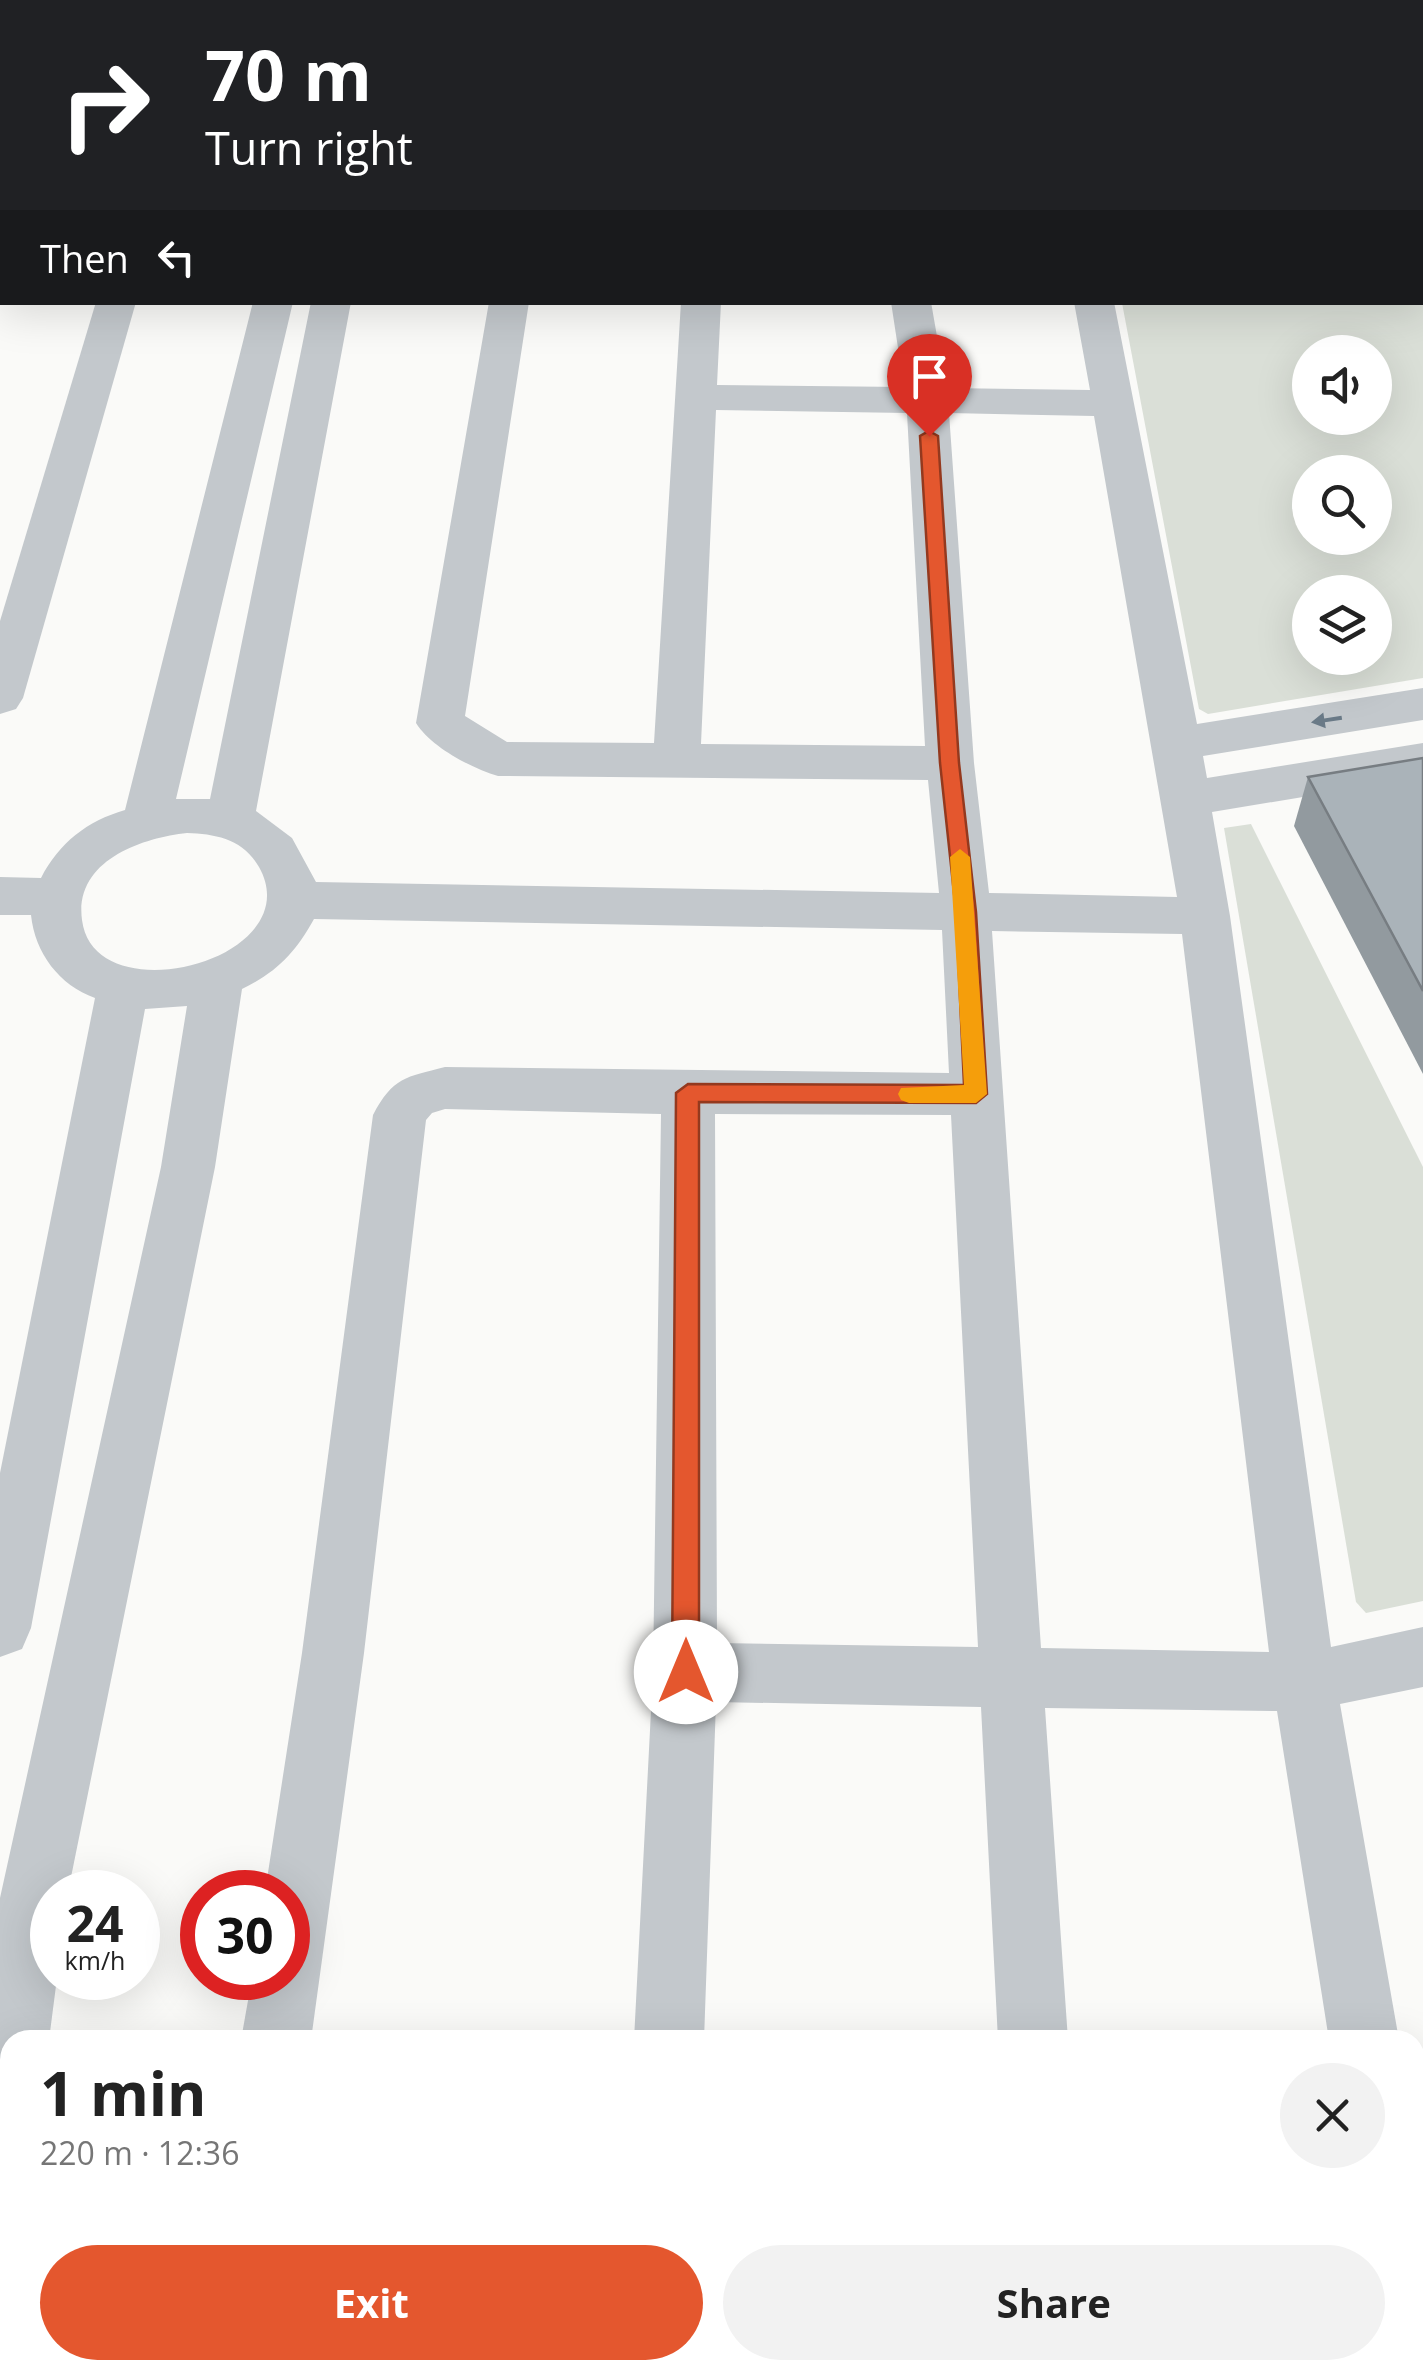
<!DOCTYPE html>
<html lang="en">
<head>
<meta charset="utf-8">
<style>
  :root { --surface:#fff; --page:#f2f2f2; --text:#222; --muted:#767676; --accent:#e4572e }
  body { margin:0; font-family:"Open Sans",sans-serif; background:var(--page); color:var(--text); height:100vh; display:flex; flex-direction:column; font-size:38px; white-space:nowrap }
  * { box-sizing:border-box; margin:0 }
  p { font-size:32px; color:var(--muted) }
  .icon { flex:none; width:55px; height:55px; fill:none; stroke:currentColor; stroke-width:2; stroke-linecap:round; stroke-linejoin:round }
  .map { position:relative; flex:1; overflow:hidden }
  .sheet { position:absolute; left:0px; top:2030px; width:1425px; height:350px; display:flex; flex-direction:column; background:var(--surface); border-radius:30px 30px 0 0; box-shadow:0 10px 40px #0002 }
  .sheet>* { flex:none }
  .banner { position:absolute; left:0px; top:0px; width:1425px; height:305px; box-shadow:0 10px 40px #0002; background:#202124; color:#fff; overflow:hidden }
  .controls { position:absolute; left:1292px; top:335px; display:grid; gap:20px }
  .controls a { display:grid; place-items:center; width:100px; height:100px; border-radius:50%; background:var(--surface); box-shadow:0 10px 40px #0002; font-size:50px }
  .speed { position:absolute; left:30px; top:1870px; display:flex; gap:20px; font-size:50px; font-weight:700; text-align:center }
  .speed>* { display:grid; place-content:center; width:130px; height:130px; border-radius:50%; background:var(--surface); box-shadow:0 10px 40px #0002; line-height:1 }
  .speed small { font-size:25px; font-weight:400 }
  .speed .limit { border:15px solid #d22; background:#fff; color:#111 }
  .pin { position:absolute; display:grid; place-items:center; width:85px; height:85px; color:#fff; margin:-102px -42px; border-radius:50% 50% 50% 0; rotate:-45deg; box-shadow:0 0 10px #0007 }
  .pin .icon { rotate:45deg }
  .me { position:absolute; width:110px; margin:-55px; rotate:0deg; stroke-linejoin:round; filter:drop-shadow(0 0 8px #0008) }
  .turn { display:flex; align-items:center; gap:35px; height:210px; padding:0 40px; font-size:45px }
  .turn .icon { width:130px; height:130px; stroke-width:2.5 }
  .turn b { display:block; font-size:70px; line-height:85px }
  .then { display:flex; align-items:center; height:95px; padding:0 40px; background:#0003; gap:20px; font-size:38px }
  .round { display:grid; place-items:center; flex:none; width:105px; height:105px; border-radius:52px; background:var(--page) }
  .headline { display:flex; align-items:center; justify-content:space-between; height:170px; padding:0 40px }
  h1 { font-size:60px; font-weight:700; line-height:75px }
  .action { display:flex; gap:20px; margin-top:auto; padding:20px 40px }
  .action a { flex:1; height:115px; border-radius:60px; background:var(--accent); color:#fff; font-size:40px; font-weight:700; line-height:115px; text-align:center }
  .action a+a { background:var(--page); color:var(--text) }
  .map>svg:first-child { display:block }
  .green { fill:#dadfd7; fill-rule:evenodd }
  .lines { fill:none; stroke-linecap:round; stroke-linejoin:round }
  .minor { fill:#c3c8cc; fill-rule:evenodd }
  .wall { fill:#929a9f }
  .building { fill:#aab3b9; stroke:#777d82; stroke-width:2.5 }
  .oneway { fill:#6a7a87 }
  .route { fill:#e4572e; stroke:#94391e; stroke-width:2.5 }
  .slow { fill:#f59e0b }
</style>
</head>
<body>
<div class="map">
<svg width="1423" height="2380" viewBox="0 0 1423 2380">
  <rect width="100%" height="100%" fill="#fafaf8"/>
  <g class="green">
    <path d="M1423,211V678L1208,714L1199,709L1122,303L1422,302ZM1310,352H1375V418H1310ZM1310,472H1375V538H1310ZM1310,592H1375V658H1310Z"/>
    <path d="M1251,824L1423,1167V1601L1366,1613L1356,1602L1224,828Z"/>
  </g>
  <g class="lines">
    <g class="minor">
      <rect x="657" y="0" width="34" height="2"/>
      <rect x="1018" y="0" width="34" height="2"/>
      <rect x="0" y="9" width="2" height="20"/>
      <rect x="1422" y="171" width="1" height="22"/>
      <path d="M96,302H136L23,698L16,709L0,714V621Z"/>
      <path d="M253,302H293L176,799H210L311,302H351L256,811L292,838L316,882L939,893L928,780L498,776C471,768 431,747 416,723L489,302H529L465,716L507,742L654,743L681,302H721L717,385L904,387L891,302H931L946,388L1090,390L1074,302H1114L1197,724L1423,688V720L1203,756L1207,778L1423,743V777L1212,812L1230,916L1331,1647L1423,1627V1687L1340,1704L1399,2040H1329L1277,1711L1045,1708L1068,2040H998L981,1707L716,1702L704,2040H634L653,1672L661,1114L445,1109L432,1113L426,1120L364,1653L311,2040H241L252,1978H288V1892H265L302,1653L373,1115C393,1077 406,1077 445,1067L949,1073L942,930L314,919C295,953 277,972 242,989L215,1167L68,1892H52V1978H57L49,2040H10V2170L0,2175V1898L161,1167L187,1006L145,1009L31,1628L22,1649L0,1657V1473L95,998C59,985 35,953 31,915H0V877L41,878C59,843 87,821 125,810ZM716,410L907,413L925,746L701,744ZM949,413L1094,416L1177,897L989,893L974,763ZM187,833C216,834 243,839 259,867C311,960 94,1016 82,920C74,861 141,838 187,833ZM992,931L1182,934L1269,1652L1041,1648ZM715,1114L951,1115L978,1647L717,1643Z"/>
      <path d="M1415,2312L1423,2315V2380H1382L1381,2370H1415Z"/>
      <path d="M191,2370H267L265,2380H189Z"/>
      <rect x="616" y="2370" width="76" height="10"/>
      <path d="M1016,2370H1092L1093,2380H1017Z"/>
    </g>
  </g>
  <path class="wall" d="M1423,758V1074L1294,826L1308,777Z"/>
  <path class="building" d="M1423,758V991L1308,777Z"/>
  <defs><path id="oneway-solid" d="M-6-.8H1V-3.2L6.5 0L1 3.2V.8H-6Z" transform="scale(2.5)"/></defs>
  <use class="oneway" href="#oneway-solid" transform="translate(1327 720) rotate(171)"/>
  <path class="route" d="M929,431L938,436L959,763L976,912L987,1094L976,1103L699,1102V1672L695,1680L686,1684L676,1680L672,1672L676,1093L688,1084L964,1085L956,912L940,763L920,436Z"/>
  <path class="slow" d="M960,849L970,857L987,1094L976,1103H909L901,1100L898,1094L901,1088L964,1085L950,857Z"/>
</svg>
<div class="controls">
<a><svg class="icon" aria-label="sound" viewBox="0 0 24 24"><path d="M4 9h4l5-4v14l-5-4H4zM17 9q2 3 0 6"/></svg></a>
<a><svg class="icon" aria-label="search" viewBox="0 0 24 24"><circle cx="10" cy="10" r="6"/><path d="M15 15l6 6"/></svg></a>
<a><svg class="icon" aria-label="layers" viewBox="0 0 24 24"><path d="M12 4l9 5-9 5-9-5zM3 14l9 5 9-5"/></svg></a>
</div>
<div class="speed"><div>24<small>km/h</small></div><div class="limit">30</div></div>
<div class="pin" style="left:929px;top:436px;background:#d93025"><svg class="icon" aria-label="arrive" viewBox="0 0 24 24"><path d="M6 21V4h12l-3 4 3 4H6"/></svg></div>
<svg class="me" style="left:686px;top:1672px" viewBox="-20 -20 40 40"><circle r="19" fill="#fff"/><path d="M0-13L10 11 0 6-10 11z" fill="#e4572e"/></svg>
<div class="banner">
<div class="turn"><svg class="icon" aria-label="right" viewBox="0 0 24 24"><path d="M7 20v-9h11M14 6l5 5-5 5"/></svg><div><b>70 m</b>Turn right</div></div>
<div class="then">Then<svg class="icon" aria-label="left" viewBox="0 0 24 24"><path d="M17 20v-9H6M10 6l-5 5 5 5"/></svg></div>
</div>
<section class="sheet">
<div class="headline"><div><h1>1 min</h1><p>220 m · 12:36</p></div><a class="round"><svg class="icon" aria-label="close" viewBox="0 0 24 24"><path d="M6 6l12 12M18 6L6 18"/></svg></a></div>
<div class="action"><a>Exit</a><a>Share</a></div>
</section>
</div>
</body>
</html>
